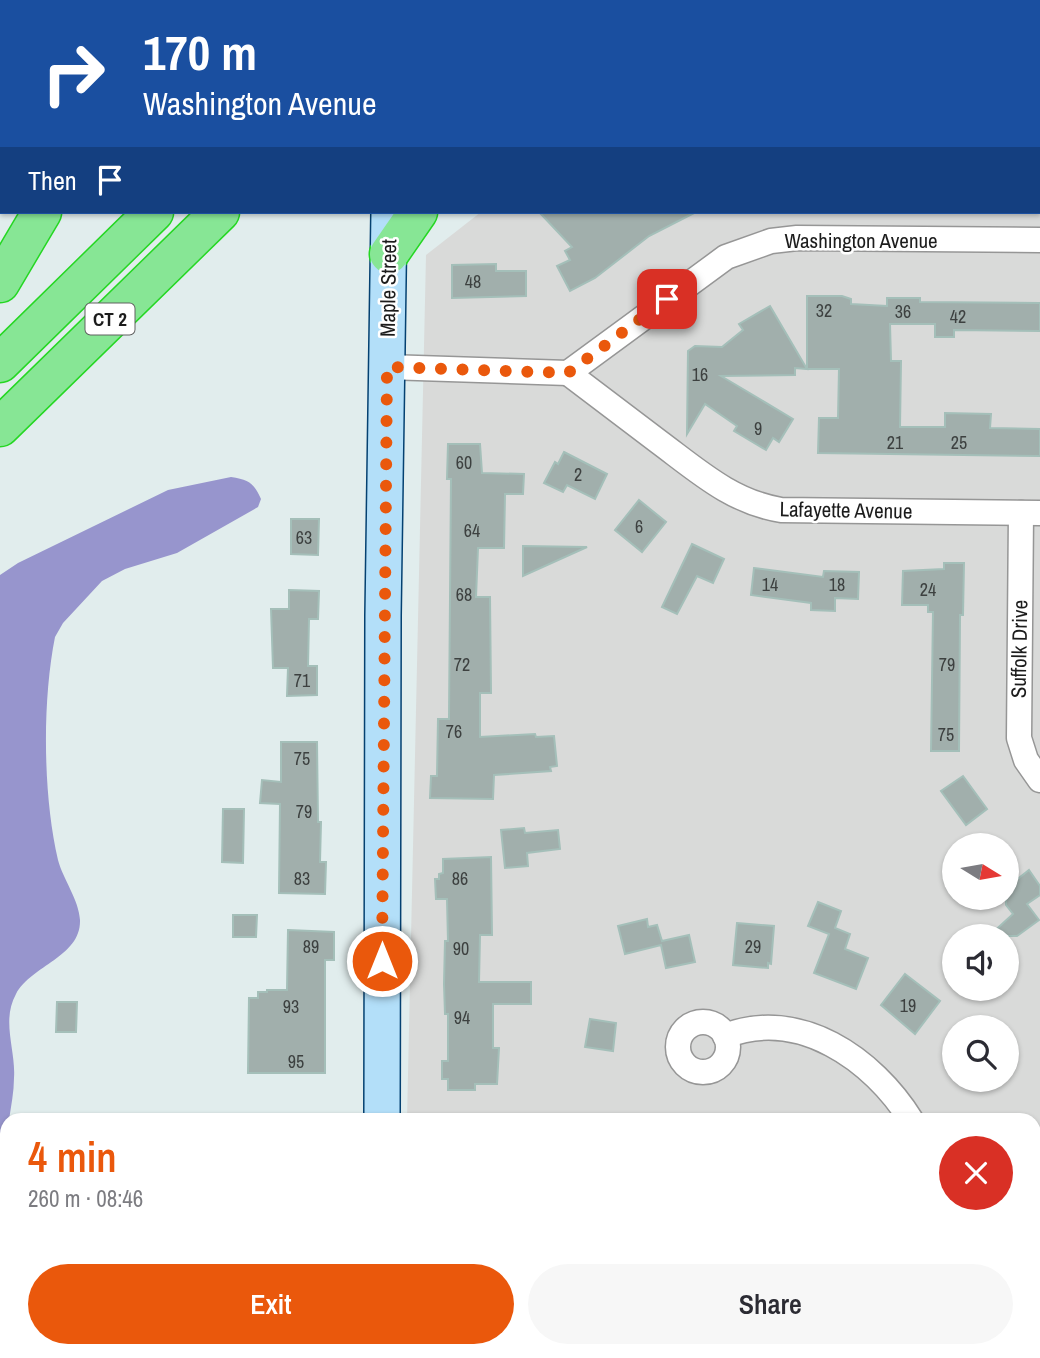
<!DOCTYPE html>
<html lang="en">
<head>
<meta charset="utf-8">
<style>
  :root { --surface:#fff; --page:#f7f7f7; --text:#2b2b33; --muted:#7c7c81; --accent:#ea580c }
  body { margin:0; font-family:"Archivo Narrow",sans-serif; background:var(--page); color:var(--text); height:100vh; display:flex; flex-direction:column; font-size:26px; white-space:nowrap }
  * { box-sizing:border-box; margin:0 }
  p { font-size:23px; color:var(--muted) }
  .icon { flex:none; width:38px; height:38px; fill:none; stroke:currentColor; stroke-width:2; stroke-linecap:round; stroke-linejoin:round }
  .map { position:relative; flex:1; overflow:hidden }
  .panel { position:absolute; left:0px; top:1113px; width:1041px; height:245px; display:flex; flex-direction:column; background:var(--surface); border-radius:21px 21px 0 0; box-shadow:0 2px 5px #0004 }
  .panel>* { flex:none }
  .guide { position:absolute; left:0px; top:0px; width:1041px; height:214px; box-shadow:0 2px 5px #0004; background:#1a4fa0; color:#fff; overflow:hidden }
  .needle { width:46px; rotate:101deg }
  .buttons { position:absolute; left:942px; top:833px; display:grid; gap:14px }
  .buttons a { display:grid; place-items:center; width:77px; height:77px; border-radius:50%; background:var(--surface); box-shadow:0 2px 5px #0004; font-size:35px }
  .pin { position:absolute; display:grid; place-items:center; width:60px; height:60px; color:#fff; margin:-30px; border-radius:14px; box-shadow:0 4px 10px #0006 }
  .me { position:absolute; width:77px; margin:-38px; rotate:0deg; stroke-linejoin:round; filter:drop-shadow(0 0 5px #0008) }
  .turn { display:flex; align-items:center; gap:24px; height:147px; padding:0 28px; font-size:32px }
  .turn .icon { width:91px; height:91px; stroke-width:2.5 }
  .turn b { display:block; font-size:49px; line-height:60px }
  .then { display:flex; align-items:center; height:66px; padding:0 28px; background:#0003; gap:14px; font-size:26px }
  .round { display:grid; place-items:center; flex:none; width:74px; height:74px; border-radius:37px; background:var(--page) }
  .head { display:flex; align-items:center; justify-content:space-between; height:119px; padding:0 28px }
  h1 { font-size:42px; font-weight:600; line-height:52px; color:var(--accent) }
  .cta { display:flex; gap:14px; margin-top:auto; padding:14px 28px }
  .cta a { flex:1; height:80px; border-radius:42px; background:var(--accent); color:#fff; font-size:28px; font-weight:600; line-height:80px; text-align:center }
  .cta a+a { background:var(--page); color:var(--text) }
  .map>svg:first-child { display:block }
  .residential { fill:#d9dad9; fill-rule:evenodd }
  .forest { fill:#9795cd }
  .building { fill:#a1afac; stroke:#a4bfb9; stroke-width:2 }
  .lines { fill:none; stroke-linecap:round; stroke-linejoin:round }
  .street-casing { stroke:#969696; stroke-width:27 }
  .secondary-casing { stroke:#044171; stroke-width:38 }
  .highway-casing { stroke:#25d723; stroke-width:41 }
  .street { stroke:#fff; stroke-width:24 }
  .secondary { stroke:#b3dff9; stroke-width:35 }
  .highway { stroke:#87e695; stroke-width:38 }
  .route { stroke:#ea580c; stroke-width:12; stroke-dasharray:0 21.6 }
  .labels { text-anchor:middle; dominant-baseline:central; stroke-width:5; stroke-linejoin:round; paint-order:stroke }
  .number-label { font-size:18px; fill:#3d4140 }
  .shield { fill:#fff; stroke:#606060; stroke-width:2 }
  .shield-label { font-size:19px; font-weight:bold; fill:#1c1c1c }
  .street-label { font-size:21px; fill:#1c1c1c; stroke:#fff }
</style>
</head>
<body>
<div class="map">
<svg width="1040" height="1358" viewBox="0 0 1040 1358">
  <rect width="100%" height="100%" fill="#e1eded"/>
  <path class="residential" d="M1040,87V1358H407V1351H1034V1120H407L426,255L481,212H1040ZM954,845H1006V898H954ZM954,936H1006V989H954ZM954,1027H1006V1080H954Z"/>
  <path class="forest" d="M231,477C249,480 254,483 261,499L258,507L177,553L125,569L102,581L63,623L55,637C42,702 43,796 58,860C63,879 79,900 80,920C81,957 32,965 16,994C1,1021 16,1050 14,1078C14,1092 11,1106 9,1120H7L5,1162L7,1172V1351H149L144,1358H0V575L18,563L168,490Z"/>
  <g class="building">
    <path d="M539,212H696L649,236L595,278L570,291L557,266L570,260L565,251L572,247Z"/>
    <path d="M496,264V271H526V296L452,298V265Z"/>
    <path d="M807,296H842L851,299V304L887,306V298H920V302L1040,303V331L954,330V337H935V324H890L891,361H901L900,427H945V413L991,414L990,428L1040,429V456L818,453L819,418H838L839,369H807Z"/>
    <path d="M770,306L807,369L795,368V375L721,376L793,419L779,442L773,438L766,450L734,431L737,426L705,404L687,434L688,351L695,346L722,347L743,330L739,324Z"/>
    <path d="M448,444H480L482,473L524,474L523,494H505L504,548H478L476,597H490L491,693H480V737L535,734L536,737L554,736L557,766L550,767L551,771L494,775L493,799L430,798L431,776H437L438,719H449L451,479H447Z"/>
    <path d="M564,452L607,474L595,499L567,485L563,492L544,483L555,462L558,464Z"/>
    <path d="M639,500L666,522L642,552L615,530Z"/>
    <path d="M291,519H319L318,555L291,554Z"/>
    <path d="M692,544L724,559L713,583L697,576L677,614L662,607Z"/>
    <path d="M523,546L587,547L523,576Z"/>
    <path d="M944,563H964L963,615H960L959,751H931L933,612H928V605H902L903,571L944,569Z"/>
    <path d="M754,568L823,577L824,571L859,572L858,599L835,598V611L811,610V603L751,595Z"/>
    <path d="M289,590L319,591L318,619H309L308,666H317V695L287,696L288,668H273L271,609H289Z"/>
    <path d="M281,742H317L318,822H321L320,862H326L325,894L279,893L280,804L260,803L262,780L281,782Z"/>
    <path d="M963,776L987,809L966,825L941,791Z"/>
    <path d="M223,809H244L243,863L222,862Z"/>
    <path d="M524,828L525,833L558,830L560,849L527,853L528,866L505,868L501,830Z"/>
    <path d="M491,857L492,935H480L479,982H531V1004H493V1048H499L497,1084H475V1090H448V1079H442V1061H448V1014H445L444,984L445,941H448L447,899H436L435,879H439V874L443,873V859Z"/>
    <path d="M1029,870L1040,886V895L1027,904L1039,920L1017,936H989L1013,914L1006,905V888Z"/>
    <path d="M818,902L841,911L835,928L850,934L845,949L868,958L856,989L814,973L829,934L808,926Z"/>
    <path d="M233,915H257L256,937H233Z"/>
    <path d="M647,919L648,927L657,925L662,941L689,935L695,962L666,968L661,945L625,954L618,926Z"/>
    <path d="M737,923L774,926L771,964L768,963V968L733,965Z"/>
    <path d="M288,930L334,932V960H325V1073H248L249,998H258V992H267V990H287Z"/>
    <path d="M905,974L940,1001L915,1034L881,1005Z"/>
    <path d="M57,1002H77L76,1032H56Z"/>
    <path d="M590,1019L616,1023L613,1051L585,1047Z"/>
  </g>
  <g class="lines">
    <g class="street-casing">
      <g id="street">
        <path d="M387,367L568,373L726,257L771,241L797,238L1040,240"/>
        <path d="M568,373C598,396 629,419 659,442C698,471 732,502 781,510L1040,513"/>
        <path d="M1021,513L1019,738L1026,760L1040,780"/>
        <circle cx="703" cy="1047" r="25"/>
        <path d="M725,1036C799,1007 873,1059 911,1120"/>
        <path d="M1034,1289L1040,1286"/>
        <path d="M923,1358L929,1351"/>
      </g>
    </g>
    <g class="secondary-casing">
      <g id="secondary">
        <path d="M382,1120L383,616L389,212"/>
        <path d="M381,1358V1351"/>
      </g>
    </g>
    <g class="highway-casing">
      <g id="highway">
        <path d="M160,2L162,0"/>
        <path d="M372,2L374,0"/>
        <path d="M440,2L442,0"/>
        <path d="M619,2L621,0"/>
        <path d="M389,254L418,212"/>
        <path d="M0,283L42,212"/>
        <path d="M0,363L154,212"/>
        <path d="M0,427L220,212"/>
      </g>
    </g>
    <use href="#street" class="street"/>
    <use href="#secondary" class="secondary"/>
    <use href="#highway" class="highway"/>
  </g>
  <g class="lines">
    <path class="route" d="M382,961L387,367L568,373L667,299"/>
  </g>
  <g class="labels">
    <g class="number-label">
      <text x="473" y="281">48</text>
      <text x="824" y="310">32</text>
      <text x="903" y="311">36</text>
      <text x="958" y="316">42</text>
      <text x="700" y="374">16</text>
      <text x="758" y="428">9</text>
      <text x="895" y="442">21</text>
      <text x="959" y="442">25</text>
      <text x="464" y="462">60</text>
      <text x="578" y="474">2</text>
      <text x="639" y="526">6</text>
      <text x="472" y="530">64</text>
      <text x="304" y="537">63</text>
      <text x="770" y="584">14</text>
      <text x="837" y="584">18</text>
      <text x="928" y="589">24</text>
      <text x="464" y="594">68</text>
      <text x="462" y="664">72</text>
      <text x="947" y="664">79</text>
      <text x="302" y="680">71</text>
      <text x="454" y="731">76</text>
      <text x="946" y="734">75</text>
      <text x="302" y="758">75</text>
      <text x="304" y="811">79</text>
      <text x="302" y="878">83</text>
      <text x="460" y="878">86</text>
      <text x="311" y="946">89</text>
      <text x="753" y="946">29</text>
      <text x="461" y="948">90</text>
      <text x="908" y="1005">19</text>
      <text x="291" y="1006">93</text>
      <text x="462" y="1017">94</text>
      <text x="296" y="1061">95</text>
    </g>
    <rect class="shield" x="85.5" y="303.5" width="49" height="31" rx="5"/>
    <g class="shield-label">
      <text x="110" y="319">CT 2</text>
    </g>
    <g class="street-label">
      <text x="861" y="240">Washington Avenue</text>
      <text transform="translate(388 288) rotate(-89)">Maple Street</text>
      <text transform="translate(846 510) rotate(1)">Lafayette Avenue</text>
      <text transform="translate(1019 649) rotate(-89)">Suffolk Drive</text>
    </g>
  </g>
</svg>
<div class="buttons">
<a><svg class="needle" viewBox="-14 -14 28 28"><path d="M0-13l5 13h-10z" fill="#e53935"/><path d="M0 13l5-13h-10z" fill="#7c7c81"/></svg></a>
<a><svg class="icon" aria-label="sound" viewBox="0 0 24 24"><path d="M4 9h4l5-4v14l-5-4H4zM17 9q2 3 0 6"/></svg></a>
<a><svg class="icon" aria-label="search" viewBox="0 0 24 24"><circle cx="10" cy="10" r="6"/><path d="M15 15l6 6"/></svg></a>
</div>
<div class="pin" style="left:667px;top:299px;background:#d93025"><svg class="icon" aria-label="arrive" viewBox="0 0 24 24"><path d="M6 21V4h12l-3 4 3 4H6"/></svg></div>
<svg class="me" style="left:382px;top:961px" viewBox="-20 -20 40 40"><circle r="17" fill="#ea580c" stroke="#fff" stroke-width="3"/><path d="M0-11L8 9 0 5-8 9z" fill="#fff"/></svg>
<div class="guide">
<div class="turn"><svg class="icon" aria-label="right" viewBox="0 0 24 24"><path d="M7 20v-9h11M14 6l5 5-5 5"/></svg><div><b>170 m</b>Washington Avenue</div></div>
<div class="then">Then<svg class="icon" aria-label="arrive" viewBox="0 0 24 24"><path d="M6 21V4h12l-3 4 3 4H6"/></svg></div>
</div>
<section class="panel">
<div class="head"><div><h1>4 min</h1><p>260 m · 08:46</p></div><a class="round" style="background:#d93025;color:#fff"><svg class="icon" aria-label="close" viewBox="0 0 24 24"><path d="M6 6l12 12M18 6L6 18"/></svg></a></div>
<div class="cta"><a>Exit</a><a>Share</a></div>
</section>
</div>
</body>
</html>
